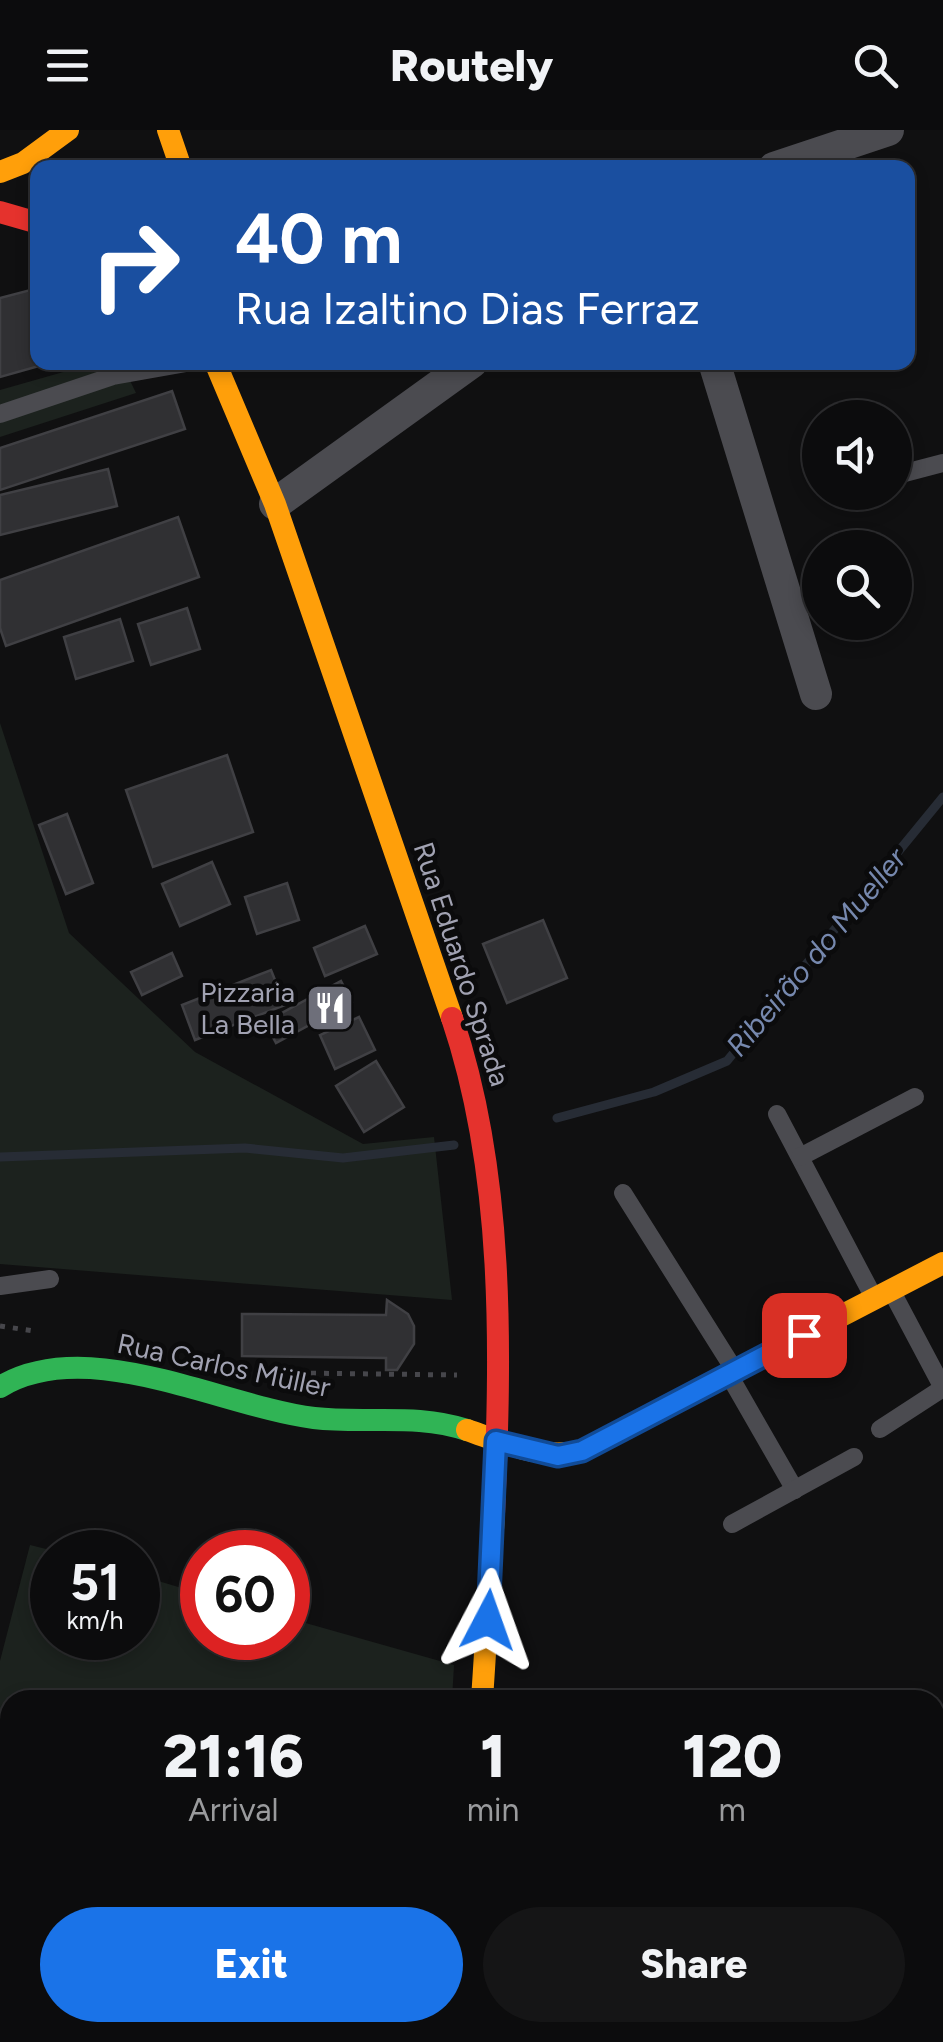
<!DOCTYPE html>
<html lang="en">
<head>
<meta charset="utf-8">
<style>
  :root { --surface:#0c0c0d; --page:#151516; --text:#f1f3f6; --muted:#9a9b9d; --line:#2c2c2e; --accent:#1a73e8 }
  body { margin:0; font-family:Figtree,sans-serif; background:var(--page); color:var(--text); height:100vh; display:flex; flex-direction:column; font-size:38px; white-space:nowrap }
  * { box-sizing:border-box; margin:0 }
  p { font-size:32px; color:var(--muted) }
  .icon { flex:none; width:55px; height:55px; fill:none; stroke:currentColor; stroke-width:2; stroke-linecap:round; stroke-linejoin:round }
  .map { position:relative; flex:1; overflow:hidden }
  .panel { position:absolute; left:0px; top:1560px; width:945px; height:352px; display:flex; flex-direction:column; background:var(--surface); border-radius:30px 30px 0 0; box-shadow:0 5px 15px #0003,0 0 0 2px var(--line) }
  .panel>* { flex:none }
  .guide { position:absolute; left:30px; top:30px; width:885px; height:210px; border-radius:20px; box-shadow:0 5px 15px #0003,0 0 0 2px var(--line); background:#1a4fa0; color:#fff; overflow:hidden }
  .buttons { position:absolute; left:802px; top:270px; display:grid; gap:20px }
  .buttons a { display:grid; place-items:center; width:110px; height:110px; border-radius:50%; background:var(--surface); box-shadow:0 5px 15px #0003,0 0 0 2px var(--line); font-size:50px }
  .speed { position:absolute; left:30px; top:1400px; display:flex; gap:20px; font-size:50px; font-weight:700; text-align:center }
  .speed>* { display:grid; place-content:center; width:130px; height:130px; border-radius:50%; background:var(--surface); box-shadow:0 5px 15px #0003,0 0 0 2px var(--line); line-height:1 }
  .speed small { font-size:25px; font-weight:400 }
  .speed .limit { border:15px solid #d22; background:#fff; color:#111 }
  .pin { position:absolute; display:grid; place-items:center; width:85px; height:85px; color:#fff; margin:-42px; border-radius:20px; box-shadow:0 5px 15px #0006 }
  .me { position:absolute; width:110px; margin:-55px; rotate:4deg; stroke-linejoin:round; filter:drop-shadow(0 0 8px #0008) }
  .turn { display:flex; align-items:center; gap:35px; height:210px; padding:0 40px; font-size:45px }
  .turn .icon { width:130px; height:130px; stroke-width:2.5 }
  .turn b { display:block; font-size:70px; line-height:85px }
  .eta { display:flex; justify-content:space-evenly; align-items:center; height:170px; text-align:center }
  .eta b { font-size:60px; font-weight:800; line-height:70px }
  .action { display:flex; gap:20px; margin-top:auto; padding:20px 40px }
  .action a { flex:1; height:115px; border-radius:60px; background:var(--accent); color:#fff; font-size:40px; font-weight:800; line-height:115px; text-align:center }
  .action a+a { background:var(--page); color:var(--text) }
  header { display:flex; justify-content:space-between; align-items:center; height:130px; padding:0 40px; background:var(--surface); font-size:45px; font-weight:800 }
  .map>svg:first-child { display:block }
  .green { fill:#1c221e }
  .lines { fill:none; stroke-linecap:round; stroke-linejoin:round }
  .stream { stroke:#272c35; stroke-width:9 }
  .building { fill:#303033; stroke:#404044; stroke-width:2.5 }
  .path { stroke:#46464b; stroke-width:5; stroke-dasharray:5 8; stroke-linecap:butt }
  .lane { stroke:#4b4b50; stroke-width:18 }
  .street { stroke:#4b4b50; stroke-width:32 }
  .fast { stroke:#30b455; stroke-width:22 }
  .slow { stroke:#ff9f0a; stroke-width:22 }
  .jam { stroke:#e5322d; stroke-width:22 }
  .route-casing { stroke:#114b97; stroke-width:25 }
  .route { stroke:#1a73e8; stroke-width:18 }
  .labels { text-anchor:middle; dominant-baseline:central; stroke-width:9; stroke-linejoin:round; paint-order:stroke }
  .street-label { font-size:28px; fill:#a1a2b2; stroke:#0b0b0c }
  .poi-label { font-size:28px; fill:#a1a2b2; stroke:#0b0b0c; text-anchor:end }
  .water-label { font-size:30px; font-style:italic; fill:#7688ae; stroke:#0b0b0c }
</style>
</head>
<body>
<header><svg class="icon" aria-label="menu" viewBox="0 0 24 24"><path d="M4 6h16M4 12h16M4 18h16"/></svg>Routely<svg class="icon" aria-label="search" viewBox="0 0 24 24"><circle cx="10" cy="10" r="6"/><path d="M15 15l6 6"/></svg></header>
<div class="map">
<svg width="943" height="1912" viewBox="0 0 943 1912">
  <rect width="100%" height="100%" fill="#101011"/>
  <g class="green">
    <path d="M121,232L136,263L0,307V260L95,233Z"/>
    <path d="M0,593L69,803L195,922L363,1014L434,1007L452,1170L0,1134Z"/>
    <path d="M30,1415L58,1422H52V1508H138V1445L202,1464V1508H288V1488L454,1535L452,1570H10V1840L0,1834V1531Z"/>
    <path d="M10,1887V1902L430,1903L429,1912H7Z"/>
  </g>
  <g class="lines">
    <g class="stream">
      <path d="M557,988L654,962L727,931L943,667"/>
      <path d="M0,1027L245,1018L343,1028L454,1015"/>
    </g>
  </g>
  <g class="building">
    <path d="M38,158V232H53L0,247V168Z"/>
    <path d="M172,261L185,299L0,360V318Z"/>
    <path d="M108,339L117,376L0,405V365Z"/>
    <path d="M178,387L199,447L6,516L0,498V450Z"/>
    <path d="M187,478L200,519L151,535L138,494Z"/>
    <path d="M120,489L133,531L76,549L64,507Z"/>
    <path d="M227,625L253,702L153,737L126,660Z"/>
    <path d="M67,684L93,753L66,764L39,695Z"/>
    <path d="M212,732L230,774L180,796L162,754Z"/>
    <path d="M287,753L299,790L257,804L245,767Z"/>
    <path d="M543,790L567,848L507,873L483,814Z"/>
    <path d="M365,796L377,824L325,846L314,818Z"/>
    <path d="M172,823L182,846L142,865L131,842Z"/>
    <path d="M271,840L285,875L195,910L182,875Z"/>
    <path d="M341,851L352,872L276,913L265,892Z"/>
    <path d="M359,887L375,920L335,939L320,905Z"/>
    <path d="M376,931L404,977L364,1002L336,956Z"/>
    <path d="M387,1170L408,1184L414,1196V1214L397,1240H386V1228L242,1226V1184L386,1185Z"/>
  </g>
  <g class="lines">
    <g class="path">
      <path d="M0,1196L34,1201"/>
      <path d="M298,1243L457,1245"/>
    </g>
    <g class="lane">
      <path d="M0,284L113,246L192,232"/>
      <path d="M897,345L943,333"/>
      <path d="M777,984L874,1168"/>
      <path d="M800,1027L915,967"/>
      <path d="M623,1063L735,1241"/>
      <path d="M0,1156L50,1149"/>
      <path d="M729,1245L795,1360"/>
      <path d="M880,1299L943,1258L891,1160"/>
      <path d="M732,1394L854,1327"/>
    </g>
    <g class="street">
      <path d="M774,38L888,0"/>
      <path d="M714,232L816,564"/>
      <path d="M275,374L472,232"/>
    </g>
    <path class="fast" d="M0,1257C87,1204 221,1276 314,1288C367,1294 416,1283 467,1300"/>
    <g class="slow">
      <path d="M168,0L181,38"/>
      <path d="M0,42L23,33L68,0"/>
      <path d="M215,232L275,374L452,888"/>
      <path d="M467,1300C505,1313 540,1330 581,1321L943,1133"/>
      <path d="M482,1570L494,1384"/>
    </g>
    <g class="jam">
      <path d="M0,82L38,93"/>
      <path d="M452,888C505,1045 501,1221 494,1384"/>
      <path d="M459,1902V1912"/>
    </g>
  </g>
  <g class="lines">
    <g class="route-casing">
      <path id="route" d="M488,1490L496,1311L558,1326L582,1321L804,1205"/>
    </g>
    <use href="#route" class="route"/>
  </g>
  <defs>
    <g id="restaurant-square" transform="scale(2.5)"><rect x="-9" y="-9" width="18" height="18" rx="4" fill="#6e6f7a" stroke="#0b0b0c"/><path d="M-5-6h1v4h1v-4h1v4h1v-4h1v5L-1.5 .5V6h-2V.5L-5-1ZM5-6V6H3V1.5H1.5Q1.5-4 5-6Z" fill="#fff"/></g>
  </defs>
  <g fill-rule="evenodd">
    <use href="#restaurant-square" x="330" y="878"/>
  </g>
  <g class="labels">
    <g class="street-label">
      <text transform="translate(462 834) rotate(72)">Rua Eduardo Sprada</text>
      <text transform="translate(224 1235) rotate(12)">Rua Carlos Müller</text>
    </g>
    <g class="poi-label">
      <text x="295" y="862">Pizzaria<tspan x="295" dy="32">La Bella</tspan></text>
    </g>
    <g class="water-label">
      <text transform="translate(816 822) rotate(-50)">Ribeirão do Mueller</text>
    </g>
  </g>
</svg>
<div class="buttons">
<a><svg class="icon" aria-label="sound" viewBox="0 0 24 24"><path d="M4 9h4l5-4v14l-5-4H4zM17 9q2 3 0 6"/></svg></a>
<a><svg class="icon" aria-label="search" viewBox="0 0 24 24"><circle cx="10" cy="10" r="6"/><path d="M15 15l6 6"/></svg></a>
</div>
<div class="speed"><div>51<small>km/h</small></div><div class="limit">60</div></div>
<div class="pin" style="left:804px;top:1205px;background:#d93025"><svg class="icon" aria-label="arrive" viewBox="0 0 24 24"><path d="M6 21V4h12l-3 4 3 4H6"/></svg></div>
<svg class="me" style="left:488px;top:1490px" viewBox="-20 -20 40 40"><path d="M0-17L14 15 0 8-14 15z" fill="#1a73e8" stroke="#fff" stroke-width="4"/></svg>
<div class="guide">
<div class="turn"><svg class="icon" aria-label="right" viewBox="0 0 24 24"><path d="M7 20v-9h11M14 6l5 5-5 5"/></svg><div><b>40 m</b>Rua Izaltino Dias Ferraz</div></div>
</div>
<section class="panel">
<div class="eta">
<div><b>21:16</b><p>Arrival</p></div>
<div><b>1</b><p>min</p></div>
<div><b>120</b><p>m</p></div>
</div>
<div class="action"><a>Exit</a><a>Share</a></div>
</section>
</div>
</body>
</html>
